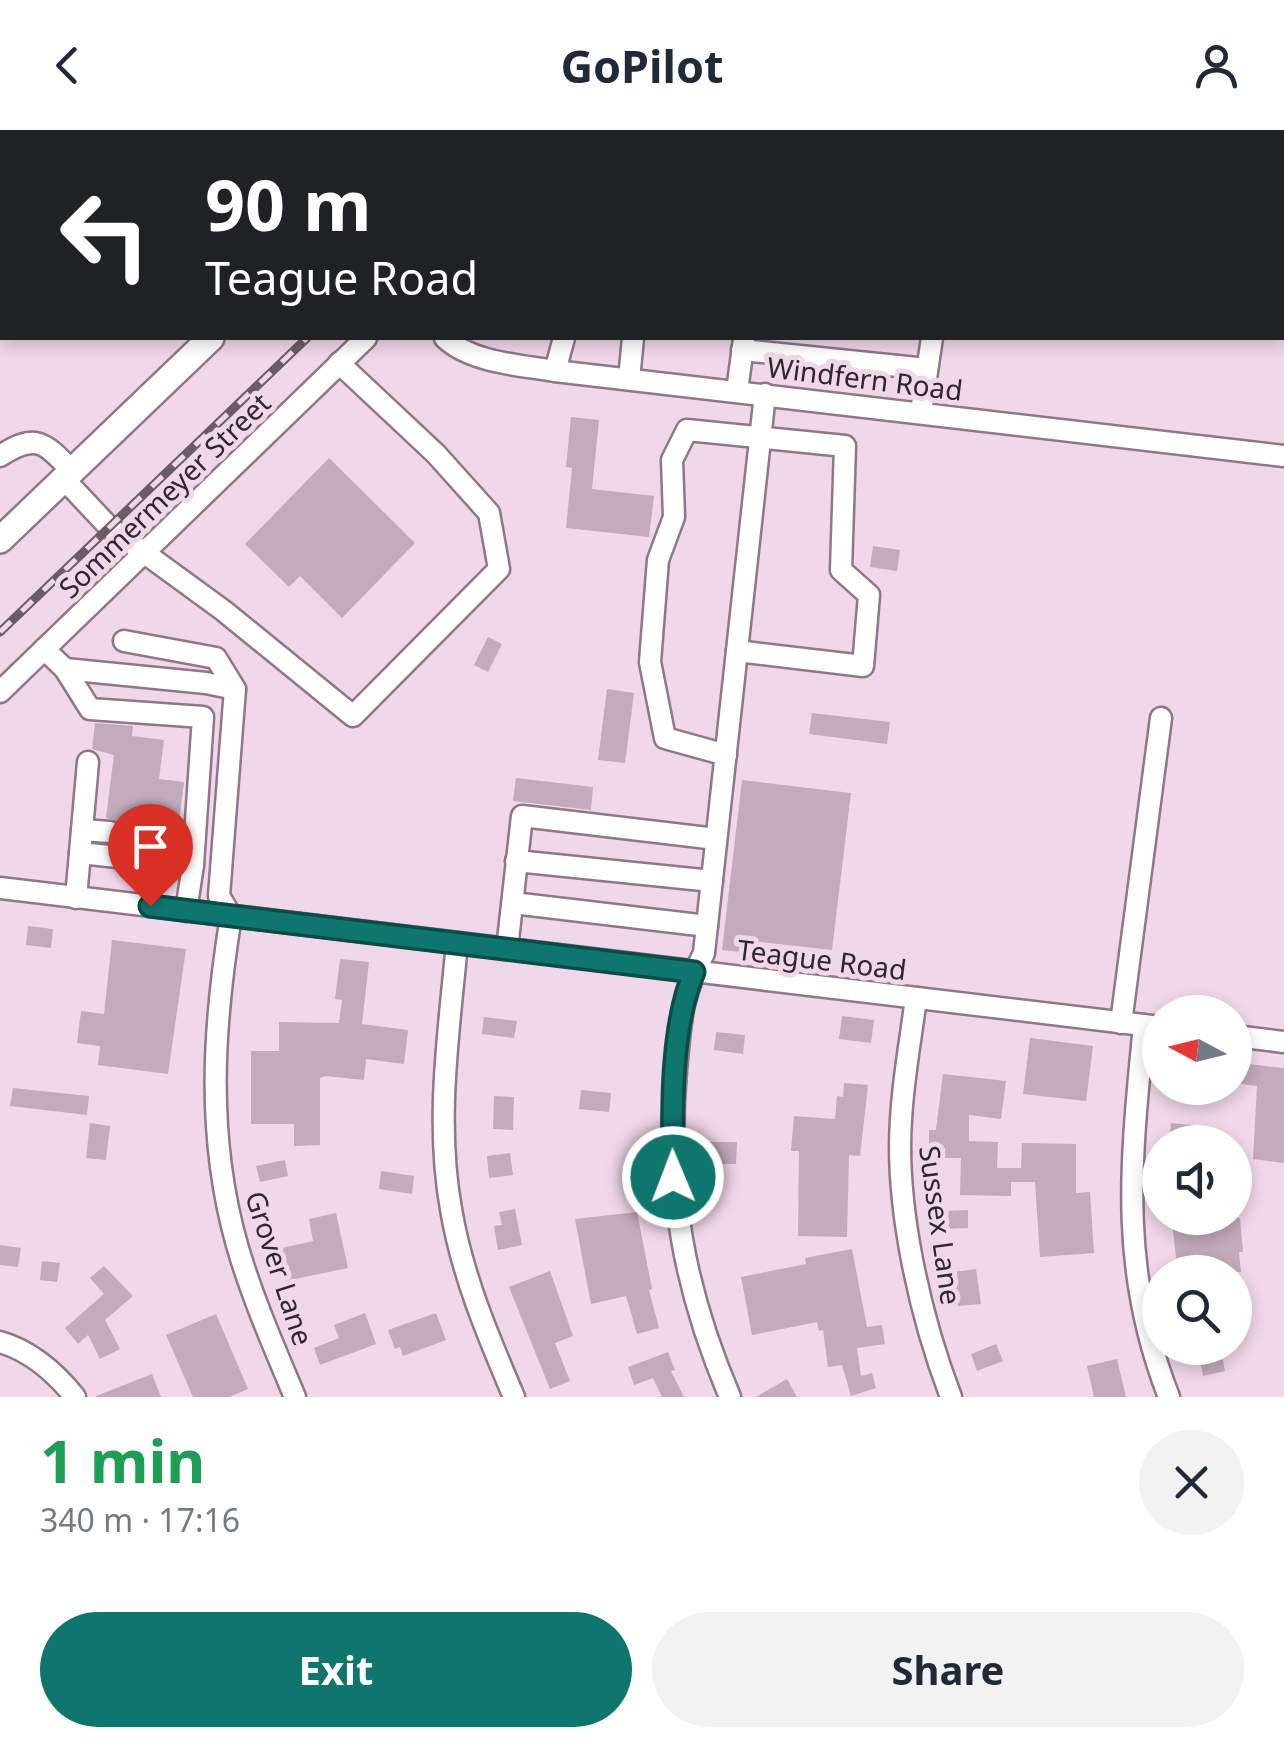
<!DOCTYPE html>
<html lang="en">
<head>
<meta charset="utf-8">
<style>
  :root { --surface:#fff; --page:#f2f2f3; --text:#1f2937; --muted:#747a83; --accent:#0f766e }
  body { margin:0; font-family:"Noto Sans",sans-serif; background:var(--page); color:var(--text); height:100vh; display:flex; flex-direction:column; font-size:38px; white-space:nowrap }
  * { box-sizing:border-box; margin:0 }
  p { font-size:32px; color:var(--muted) }
  .icon { flex:none; width:55px; height:55px; fill:none; stroke:currentColor; stroke-width:2; stroke-linecap:round; stroke-linejoin:round }
  .map { position:relative; height:1267px; overflow:hidden }
  .drawer { display:flex; flex-direction:column; background:var(--surface); flex:1 }
  .drawer>* { flex:none }
  .hud { position:absolute; left:0px; top:0px; width:1285px; height:210px; box-shadow:0 5px 15px #0003; background:#202124; color:#fff; overflow:hidden }
  .needle { width:65px; rotate:277deg }
  .tools { position:absolute; left:1142px; top:865px; display:grid; gap:20px }
  .tools a { display:grid; place-items:center; width:110px; height:110px; border-radius:50%; background:var(--surface); box-shadow:0 5px 15px #0003; font-size:50px }
  .pin { position:absolute; display:grid; place-items:center; width:85px; height:85px; color:#fff; margin:-102px -42px; border-radius:50% 50% 50% 0; rotate:-45deg; box-shadow:0 0 10px #0007 }
  .pin .icon { rotate:45deg }
  .me { position:absolute; width:110px; margin:-55px; rotate:359deg; stroke-linejoin:round; filter:drop-shadow(0 0 8px #0008) }
  .turn { display:flex; align-items:center; gap:35px; height:210px; padding:0 40px; font-size:45px }
  .turn .icon { width:130px; height:130px; stroke-width:2.5 }
  .turn b { display:block; font-size:70px; line-height:85px }
  .round { display:grid; place-items:center; flex:none; width:105px; height:105px; border-radius:52px; background:var(--page) }
  .head { display:flex; align-items:center; justify-content:space-between; height:170px; padding:0 40px }
  h1 { font-size:60px; font-weight:700; line-height:75px; color:#1e9e55 }
  .cta { display:flex; gap:20px; margin-top:auto; padding:20px 40px }
  .cta a { flex:1; height:115px; border-radius:60px; background:var(--accent); color:#fff; font-size:40px; font-weight:700; line-height:115px; text-align:center }
  .cta a+a { background:var(--page); color:var(--text) }
  header { display:flex; justify-content:space-between; align-items:center; height:130px; padding:0 40px; background:var(--surface); font-size:45px; font-weight:700 }
  .map>svg:first-child { display:block }
  .building { fill:#c3aabd }
  .lines { fill:none; stroke-linecap:round; stroke-linejoin:round }
  .minor-casing { stroke:#8e7789; stroke-width:25 }
  .major-casing { stroke:#8e7789; stroke-width:30 }
  .minor { stroke:#fff; stroke-width:20 }
  .major { stroke:#fff; stroke-width:25 }
  .rail-casing { stroke:#695c66; stroke-width:9 }
  .rail { stroke:#f0d7ea; stroke-width:5; stroke-dasharray:15; stroke-linecap:butt }
  .route-casing { stroke:#0a4d48; stroke-width:25 }
  .route { stroke:#0f766e; stroke-width:18 }
  .labels { text-anchor:middle; dominant-baseline:central; stroke-width:10; stroke-linejoin:round; paint-order:stroke }
  .street-label { font-size:28px; fill:#30272e; stroke:#f0d7ea }
</style>
</head>
<body>
<header><svg class="icon" aria-label="back" viewBox="0 0 24 24"><path d="M15 5l-7 7 7 7"/></svg>GoPilot<svg class="icon" aria-label="person" viewBox="0 0 24 24"><circle cx="12" cy="8" r="4"/><path d="M4 21q1-7 8-7t8 7"/></svg></header>
<div class="map">
<svg width="1284" height="1267" viewBox="0 0 1284 1267">
  <rect width="100%" height="100%" fill="#f0d7ea"/>
  <g class="building">
    <path d="M571,287L599,290L592,359L654,366L649,407L566,398L572,338L566,337Z"/>
    <path d="M329,328L415,413L342,488L300,446L289,457L245,414Z"/>
    <path d="M873,416L900,420L897,441L870,437Z"/>
    <path d="M488,507L502,514L488,542L474,535Z"/>
    <path d="M607,559L634,563L625,633L598,630Z"/>
    <path d="M812,583L890,592L887,614L809,604Z"/>
    <path d="M95,593L133,596L132,606L164,610L159,649L184,652L177,707L123,700L118,691L106,688L114,625L92,619Z"/>
    <path d="M516,648L593,657L591,680L513,671Z"/>
    <path d="M742,650L851,663L832,820L752,811L750,823L722,820Z"/>
    <path d="M28,796L53,799L51,818L26,815Z"/>
    <path d="M112,810L186,819L168,944L98,935L100,916L77,913L81,881L104,884Z"/>
    <path d="M340,829L369,832L362,894L408,900L404,934L366,929L364,950L326,946L320,948V1015L294,1016V994H251V921H279V892L339,893L342,870L335,869Z"/>
    <path d="M842,886L874,890L871,913L839,909Z"/>
    <path d="M484,887L517,891L514,908L482,904Z"/>
    <path d="M716,902L745,905L743,924L714,920Z"/>
    <path d="M1030,908L1093,916L1086,971L1023,964Z"/>
    <path d="M1235,928L1248,930V934L1284,938V1033L1253,1029L1257,956L1235,953Z"/>
    <path d="M943,944L1006,951L1001,989L969,985V1011L998,1012L997,1038H1021L1022,1013L1076,1014V1063L1090,1062L1094,1123L1040,1127L1035,1052H1011V1066L960,1065L961,1028H945V1018L929,1017V1000H936Z"/>
    <path d="M844,953L868,955L860,1026L849,1025L847,1107L798,1106L799,1021H791L794,986L835,989L837,966L843,967Z"/>
    <path d="M13,958L89,966L87,985L10,976Z"/>
    <path d="M581,960L611,963L609,982L579,979Z"/>
    <path d="M494,966L514,967L513,1000L493,999Z"/>
    <path d="M90,993L110,996L106,1030L86,1028Z"/>
    <path d="M1171,993L1202,996L1200,1012H1169Z"/>
    <path d="M706,1012H737L736,1034H706Z"/>
    <path d="M510,1023L513,1045L489,1048L487,1026Z"/>
    <path d="M285,1030L288,1046L260,1052L256,1036Z"/>
    <path d="M381,1041L414,1046L412,1064L379,1059Z"/>
    <path d="M515,1079L522,1115L498,1120L494,1096L502,1095L499,1082Z"/>
    <path d="M968,1080V1098L942,1099V1081Z"/>
    <path d="M637,1082L652,1159L649,1160L659,1198L637,1204L626,1166L591,1174L575,1089Z"/>
    <path d="M336,1083L348,1138L285,1151L278,1119L313,1111L309,1089Z"/>
    <path d="M1200,1088H1240L1243,1122H1239L1241,1142H1189L1188,1127L1176,1128L1172,1090Z"/>
    <path d="M0,1115L21,1118L18,1137L0,1135Z"/>
    <path d="M852,1119L867,1197L882,1195L885,1214L857,1218L861,1246L872,1243L876,1258L851,1266L842,1235L828,1237L823,1200L819,1201L817,1192L752,1205L741,1147L806,1134L805,1128Z"/>
    <path d="M42,1131L60,1133L57,1152L40,1150Z"/>
    <path d="M104,1136L133,1166L105,1190L120,1219L100,1229L88,1205L78,1214L65,1198L104,1164L90,1148Z"/>
    <path d="M976,1139L981,1174L958,1176L954,1142Z"/>
    <path d="M550,1141L573,1206L555,1213L570,1251L550,1259L509,1157Z"/>
    <path d="M365,1183L376,1214L320,1235L314,1218L339,1208L334,1195Z"/>
    <path d="M436,1183L446,1210L403,1226L400,1217L395,1219L388,1200Z"/>
    <path d="M216,1184L248,1259L229,1267H193L166,1205Z"/>
    <path d="M996,1214L1003,1231L977,1241L971,1224Z"/>
    <path d="M668,1222L675,1240L671,1241L684,1267H662L653,1248L634,1255L628,1237Z"/>
    <path d="M1222,1225L1225,1241L1203,1246L1200,1229Z"/>
    <path d="M1117,1229L1126,1267H1094L1087,1236Z"/>
    <path d="M152,1244L161,1267H96V1266Z"/>
    <path d="M787,1249L797,1267H756Z"/>
  </g>
  <g class="lines">
    <g class="minor-casing">
      <g id="minor">
        <path d="M1006,0L1028,2"/>
        <path d="M1156,0V2"/>
        <path d="M82,2L83,0"/>
        <path d="M298,2L299,0"/>
        <path d="M582,2L585,0"/>
        <path d="M673,2L675,0"/>
        <path d="M1282,32H1284"/>
        <path d="M0,85L2,86"/>
        <path d="M0,165L2,166"/>
        <path d="M445,208C472,233 520,235 555,241L1284,326"/>
        <path d="M742,220L927,239"/>
        <path d="M555,241L564,208"/>
        <path d="M629,249L633,208"/>
        <path d="M737,261L744,209"/>
        <path d="M921,282L932,208"/>
        <path d="M0,326C36,302 45,313 72,341"/>
        <path d="M64,349L109,397L224,481L353,586L499,439L489,383L436,324L339,233"/>
        <path d="M124,511L216,528L235,559L219,766L231,786C213,897 206,1006 237,1115C252,1167 274,1217 295,1267"/>
        <path d="M44,519L65,539L90,579L203,587L193,735L186,781"/>
        <path d="M65,539L206,553L235,559"/>
        <path d="M0,562L366,208"/>
        <path d="M726,625L665,608L650,532L658,430L674,387L672,330L687,300L845,316L841,440L869,465L863,536L737,521"/>
        <path d="M82,700L110,702"/>
        <path d="M80,723L193,735"/>
        <path d="M516,731L712,751"/>
        <path d="M0,758L1160,897"/>
        <path d="M76,768L88,632"/>
        <path d="M513,773L707,796"/>
        <path d="M457,813C449,901 435,991 451,1079C462,1145 488,1206 514,1267"/>
        <path d="M507,819L522,686L716,709"/>
        <path d="M916,868C911,908 903,949 901,990C895,1076 920,1186 951,1267"/>
        <path d="M1121,893L1161,588"/>
        <path d="M1144,895C1131,1030 1118,1137 1169,1267"/>
        <path d="M1235,906L1284,912"/>
        <path d="M0,1212C31,1221 55,1242 75,1267"/>
        <path d="M730,1267C683,1157 666,1059 676,940C681,891 680,869 704,823L765,264"/>
      </g>
    </g>
    <g class="major-casing">
      <g id="major">
        <path d="M427,2L430,0"/>
        <path d="M0,410L211,208"/>
      </g>
    </g>
    <use href="#minor" class="minor"/>
    <use href="#major" class="major"/>
    <g class="rail-casing">
      <g id="rail">
        <path d="M520,2L523,0"/>
        <path d="M0,502L307,208"/>
      </g>
    </g>
    <use href="#rail" class="rail"/>
  </g>
  <g class="lines">
    <g class="route-casing">
      <path id="route" d="M150,776L694,842C670,898 672,986 673,1047"/>
    </g>
    <use href="#route" class="route"/>
  </g>
  <g class="labels">
    <g class="street-label">
      <text transform="translate(865 248) rotate(7)">Windfern Road</text>
      <text transform="translate(164 365) rotate(-44)">Sommermeyer Street</text>
      <text transform="translate(822 829) rotate(7)">Teague Road</text>
      <text transform="translate(941 1095) rotate(82)">Sussex Lane</text>
      <text transform="translate(280 1138) rotate(72)">Grover Lane</text>
    </g>
  </g>
</svg>
<div class="tools">
<a><svg class="needle" viewBox="-14 -14 28 28"><path d="M0-13l5 13h-10z" fill="#e53935"/><path d="M0 13l5-13h-10z" fill="#747a83"/></svg></a>
<a><svg class="icon" aria-label="sound" viewBox="0 0 24 24"><path d="M4 9h4l5-4v14l-5-4H4zM17 9q2 3 0 6"/></svg></a>
<a><svg class="icon" aria-label="search" viewBox="0 0 24 24"><circle cx="10" cy="10" r="6"/><path d="M15 15l6 6"/></svg></a>
</div>
<div class="pin" style="left:150px;top:776px;background:#d93025"><svg class="icon" aria-label="arrive" viewBox="0 0 24 24"><path d="M6 21V4h12l-3 4 3 4H6"/></svg></div>
<svg class="me" style="left:673px;top:1047px" viewBox="-20 -20 40 40"><circle r="17" fill="#0f766e" stroke="#fff" stroke-width="3"/><path d="M0-11L8 9 0 5-8 9z" fill="#fff"/></svg>
<div class="hud">
<div class="turn"><svg class="icon" aria-label="left" viewBox="0 0 24 24"><path d="M17 20v-9H6M10 6l-5 5 5 5"/></svg><div><b>90 m</b>Teague Road</div></div>
</div>
</div>
<section class="drawer">
<div class="head"><div><h1>1 min</h1><p>340 m · 17:16</p></div><a class="round"><svg class="icon" aria-label="close" viewBox="0 0 24 24"><path d="M6 6l12 12M18 6L6 18"/></svg></a></div>
<div class="cta"><a>Exit</a><a>Share</a></div>
</section>
</body>
</html>
